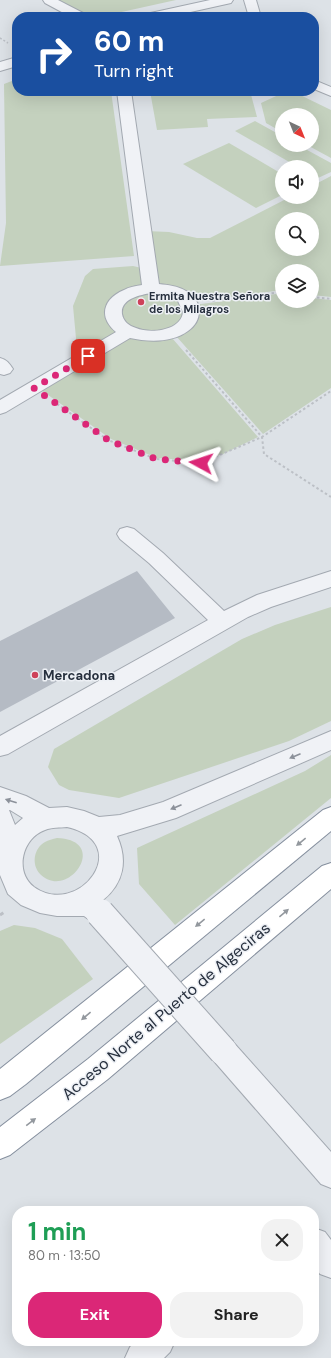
<!DOCTYPE html>
<html lang="en">
<head>
<meta charset="utf-8">
<style>
  :root { --surface:#fff; --page:#f2f2f2; --text:#222; --muted:#767676; --accent:#db2777 }
  body { margin:0; font-family:"DM Sans",sans-serif; background:var(--page); color:var(--text); height:100vh; display:flex; flex-direction:column; font-size:15px; white-space:nowrap }
  * { box-sizing:border-box; margin:0 }
  p { font-size:13px; color:var(--muted) }
  .icon { flex:none; width:22px; height:22px; fill:none; stroke:currentColor; stroke-width:2; stroke-linecap:round; stroke-linejoin:round }
  .map { position:relative; flex:1; overflow:hidden }
  .panel { position:absolute; left:12px; top:1206px; width:307px; height:140px; display:flex; flex-direction:column; background:var(--surface); border-radius:16px; box-shadow:0 4px 16px #0002 }
  .panel>* { flex:none }
  .banner { position:absolute; left:12px; top:12px; width:307px; height:84px; border-radius:16px; box-shadow:0 4px 16px #0002; background:#1a4fa0; color:#fff; overflow:hidden }
  .needle { width:26px; rotate:137deg }
  .fabs { position:absolute; left:275px; top:108px; display:grid; gap:8px }
  .fabs a { display:grid; place-items:center; width:44px; height:44px; border-radius:50%; background:var(--surface); box-shadow:0 4px 16px #0002; font-size:20px }
  .pin { position:absolute; display:grid; place-items:center; width:34px; height:34px; color:#fff; margin:-17px; border-radius:8px; box-shadow:0 2px 6px #0006 }
  .me { position:absolute; width:44px; margin:-22px; rotate:275deg; stroke-linejoin:round; filter:drop-shadow(0 0 3px #0008) }
  .turn { display:flex; align-items:center; gap:14px; height:84px; padding:0 16px; font-size:18px }
  .turn .icon { width:52px; height:52px; stroke-width:2.5 }
  .turn b { display:block; font-size:28px; line-height:34px }
  .round { display:grid; place-items:center; flex:none; width:42px; height:42px; border-radius:16px; background:var(--page) }
  .head { display:flex; align-items:center; justify-content:space-between; height:68px; padding:0 16px }
  h1 { font-size:24px; font-weight:700; line-height:30px; color:#1e9e55 }
  .action { display:flex; gap:8px; margin-top:auto; padding:8px 16px }
  .action a { flex:1; height:46px; border-radius:16px; background:var(--accent); color:#fff; font-size:16px; font-weight:700; line-height:46px; text-align:center }
  .action a+a { background:var(--page); color:var(--text) }
  .map>svg:first-child { display:block }
  .green { fill:#c4d1be; fill-rule:evenodd }
  .building { fill:#b5bbc4 }
  .lines { fill:none; stroke-linecap:round; stroke-linejoin:round }
  .minor-casing { stroke:#a3a9b1; stroke-width:2 }
  .highway-casing { stroke:#858f9e; stroke-width:2 }
  .path-far2 { stroke:#bcc0c6; stroke-width:1.5; stroke-dasharray:2 2; stroke-linecap:butt }
  .path-far1 { stroke:#bcc0c6; stroke-width:2; stroke-dasharray:2.5 2.5; stroke-linecap:butt }
  .path { stroke:#bcc0c6; stroke-width:3; stroke-dasharray:4 4; stroke-linecap:butt }
  .minor { fill:#f0f2f6; fill-rule:evenodd }
  .highway { fill:#fff; fill-rule:evenodd }
  .minor-bridge-casing { stroke:#a3a9b1; stroke-width:30; stroke-linecap:butt }
  .minor-bridge { stroke:#f0f2f6; stroke-width:28 }
  .oneway { fill:#8c919a }
  .oneway2 { fill:#93989e }
  .route { stroke:#db2777; stroke-width:7; stroke-dasharray:0 12.6 }
  .poi-dot { fill:#ce4159; stroke:#edf0f5; stroke-width:1.5 }
  .labels { text-anchor:middle; dominant-baseline:central; stroke-width:3; stroke-linejoin:round; paint-order:stroke }
  .far-poi-label { font-size:11px; font-weight:bold; fill:#27303e; stroke:#edf0f5; text-anchor:start }
  .poi-label { font-size:13px; font-weight:bold; fill:#27303e; stroke:#edf0f5; text-anchor:start }
  .near-street-label { font-size:16px; fill:#27303e; stroke:#edf0f5 }
</style>
</head>
<body>
<div class="map">
<svg width="331" height="1358" viewBox="0 0 331 1358">
  <rect width="100%" height="100%" fill="#dde2e7"/>
  <g class="green">
    <path d="M54,0H176L99,17H84Z"/>
    <path d="M17,79V91H111L134,256L0,266L6,223L4,84Z"/>
    <path d="M150,91H250L257,117L207,119L208,127L157,130Z"/>
    <path d="M287,91H292L331,110V158L307,145H312V115H282V132L266,123L261,103Z"/>
    <path d="M255,121L282,136V145H298L331,163V172L318,178L312,175V167H298L235,131Z"/>
    <path d="M229,143L282,174V195L256,208L183,164Z"/>
    <path d="M331,176V297L312,295V271H282V292L275,291L194,302L191,304H201L276,294L282,295V301H312V298L331,300V388L263,434L176,336L172,338L258,437L223,454L201,461L157,458L111,439L38,388L81,353L77,349L73,306L85,276L93,269L133,266L146,269V231L169,232L197,238H210L290,197H312V186ZM282,219H312V249H282Z"/>
    <path d="M331,607V721L289,741L119,798L69,790L59,785L48,767L54,749L242,639L275,625Z"/>
    <path d="M331,755V798L175,925L139,884L137,848L305,771Z"/>
    <path d="M57,838C111,840 68,902 40,874C31,864 34,848 45,842C48,840 53,839 57,838Z"/>
    <path d="M14,925L35,928L62,939L93,979L0,1044V931Z"/>
  </g>
  <path class="building" d="M137,571L175,618L0,712V641Z"/>
  <g class="lines">
    <g class="minor-casing">
      <g id="minor">
        <path d="M43,0H58L85,14L86,17H71L45,3Z"/>
        <path d="M210,0H233L231,3L168,17H145L146,14Z"/>
        <path d="M244,0H256L261,17H249Z"/>
        <path d="M17,57V66L0,71V62Z"/>
        <path d="M314,80L331,87V96L314,89Z"/>
        <path d="M117,91H131L159,284C168,285 178,286 186,291C203,300 203,321 188,331C172,343 148,342 130,338L6,412L0,414V400L116,332C98,317 103,299 124,290C129,287 136,286 142,285ZM151,293L168,295L178,301L183,312C181,331 150,334 136,328C129,326 123,321 122,314C120,299 140,295 151,293Z"/>
        <path d="M0,358C7,360 9,363 13,369L10,373L4,375L0,374Z"/>
        <path d="M127,527L134,529L163,553L224,611L257,595L331,571V587L271,607L248,617L8,754L0,756V736L208,620L149,563L120,539L117,534L120,529Z"/>
        <path d="M331,731V750L176,818L117,836C128,860 124,883 103,900L109,905L113,913L109,921L100,924L91,921L84,916H57L40,913L21,905L8,894L0,875V787L26,796L49,808L67,807L84,811L99,817L120,815L163,802ZM9,810H10L23,818L15,825ZM67,827C136,843 79,919 34,887C14,872 22,838 45,830C52,827 60,828 67,827Z"/>
        <path d="M223,1038L233,1042L331,1152V1188L321,1184L213,1060L209,1051L213,1042Z"/>
        <path d="M314,1228L325,1232L331,1240V1278L320,1274L314,1266Z"/>
        <path d="M136,1341H175L170,1352L164,1358H125L130,1347Z"/>
      </g>
    </g>
    <g class="highway-casing">
      <g id="highway">
        <path d="M331,807V831L26,1084L10,1096L0,1100V1069L323,810Z"/>
        <path d="M331,863V889L108,1079L10,1155L0,1159V1127L88,1059L322,866Z"/>
      </g>
    </g>
    <path class="path-far2" d="M0,38L8,43"/>
    <g class="path-far1">
      <path d="M312,297L331,299"/>
      <path d="M212,301L274,293L282,294"/>
      <path d="M186,350L262,437L264,454L331,497"/>
      <path d="M53,401L108,440L156,459L201,463L262,437L331,391"/>
    </g>
    <path class="path" d="M0,915L6,911"/>
    <use href="#minor" class="minor"/>
    <use href="#highway" class="highway"/>
    <g class="minor-bridge-casing">
      <path id="minor-bridge" d="M100,913L223,1051"/>
    </g>
    <use href="#minor-bridge" class="minor-bridge"/>
  </g>
  <defs><path id="oneway-solid" d="M-6-.8H1V-3.2L6.5 0L1 3.2V.8H-6Z"/></defs>
  <g class="oneway">
    <use href="#oneway-solid" transform="translate(295 756) rotate(157)"/>
    <use href="#oneway-solid" transform="translate(11 801) rotate(-162)"/>
    <use href="#oneway-solid" transform="translate(176 807) rotate(157)"/>
  </g>
  <g class="oneway2">
    <use href="#oneway-solid" transform="translate(301 842) rotate(141)"/>
    <use href="#oneway-solid" transform="translate(284 913) rotate(-40)"/>
    <use href="#oneway-solid" transform="translate(200 923) rotate(141)"/>
    <use href="#oneway-solid" transform="translate(86 1016) rotate(140)"/>
    <use href="#oneway-solid" transform="translate(31 1122) rotate(-37)"/>
  </g>
  <g class="lines">
    <path class="route" d="M88,356L34,388L108,440L156,459L201,463"/>
  </g>
  <g class="poi-dot">
    <circle cx="141" cy="302" r="4"/>
    <circle cx="35" cy="675" r="4"/>
  </g>
  <g class="labels">
    <g class="far-poi-label">
      <text x="149" y="296">Ermita Nuestra Señora<tspan x="149" dy="13">de los Milagros</tspan></text>
    </g>
    <g class="poi-label">
      <text x="43" y="675">Mercadona</text>
    </g>
    <g class="near-street-label">
      <text transform="translate(166 1011) rotate(-40)">Acceso Norte al Puerto de Algeciras</text>
    </g>
  </g>
</svg>
<div class="fabs">
<a><svg class="needle" viewBox="-14 -14 28 28"><path d="M0-13l5 13h-10z" fill="#e53935"/><path d="M0 13l5-13h-10z" fill="#767676"/></svg></a>
<a><svg class="icon" aria-label="sound" viewBox="0 0 24 24"><path d="M4 9h4l5-4v14l-5-4H4zM17 9q2 3 0 6"/></svg></a>
<a><svg class="icon" aria-label="search" viewBox="0 0 24 24"><circle cx="10" cy="10" r="6"/><path d="M15 15l6 6"/></svg></a>
<a><svg class="icon" aria-label="layers" viewBox="0 0 24 24"><path d="M12 4l9 5-9 5-9-5zM3 14l9 5 9-5"/></svg></a>
</div>
<div class="pin" style="left:88px;top:356px;background:#d93025"><svg class="icon" aria-label="arrive" viewBox="0 0 24 24"><path d="M6 21V4h12l-3 4 3 4H6"/></svg></div>
<svg class="me" style="left:201px;top:463px" viewBox="-20 -20 40 40"><path d="M0-17L14 15 0 8-14 15z" fill="#db2777" stroke="#fff" stroke-width="4"/></svg>
<div class="banner">
<div class="turn"><svg class="icon" aria-label="right" viewBox="0 0 24 24"><path d="M7 20v-9h11M14 6l5 5-5 5"/></svg><div><b>60 m</b>Turn right</div></div>
</div>
<section class="panel">
<div class="head"><div><h1>1 min</h1><p>80 m · 13:50</p></div><a class="round"><svg class="icon" aria-label="close" viewBox="0 0 24 24"><path d="M6 6l12 12M18 6L6 18"/></svg></a></div>
<div class="action"><a>Exit</a><a>Share</a></div>
</section>
</div>
</body>
</html>
